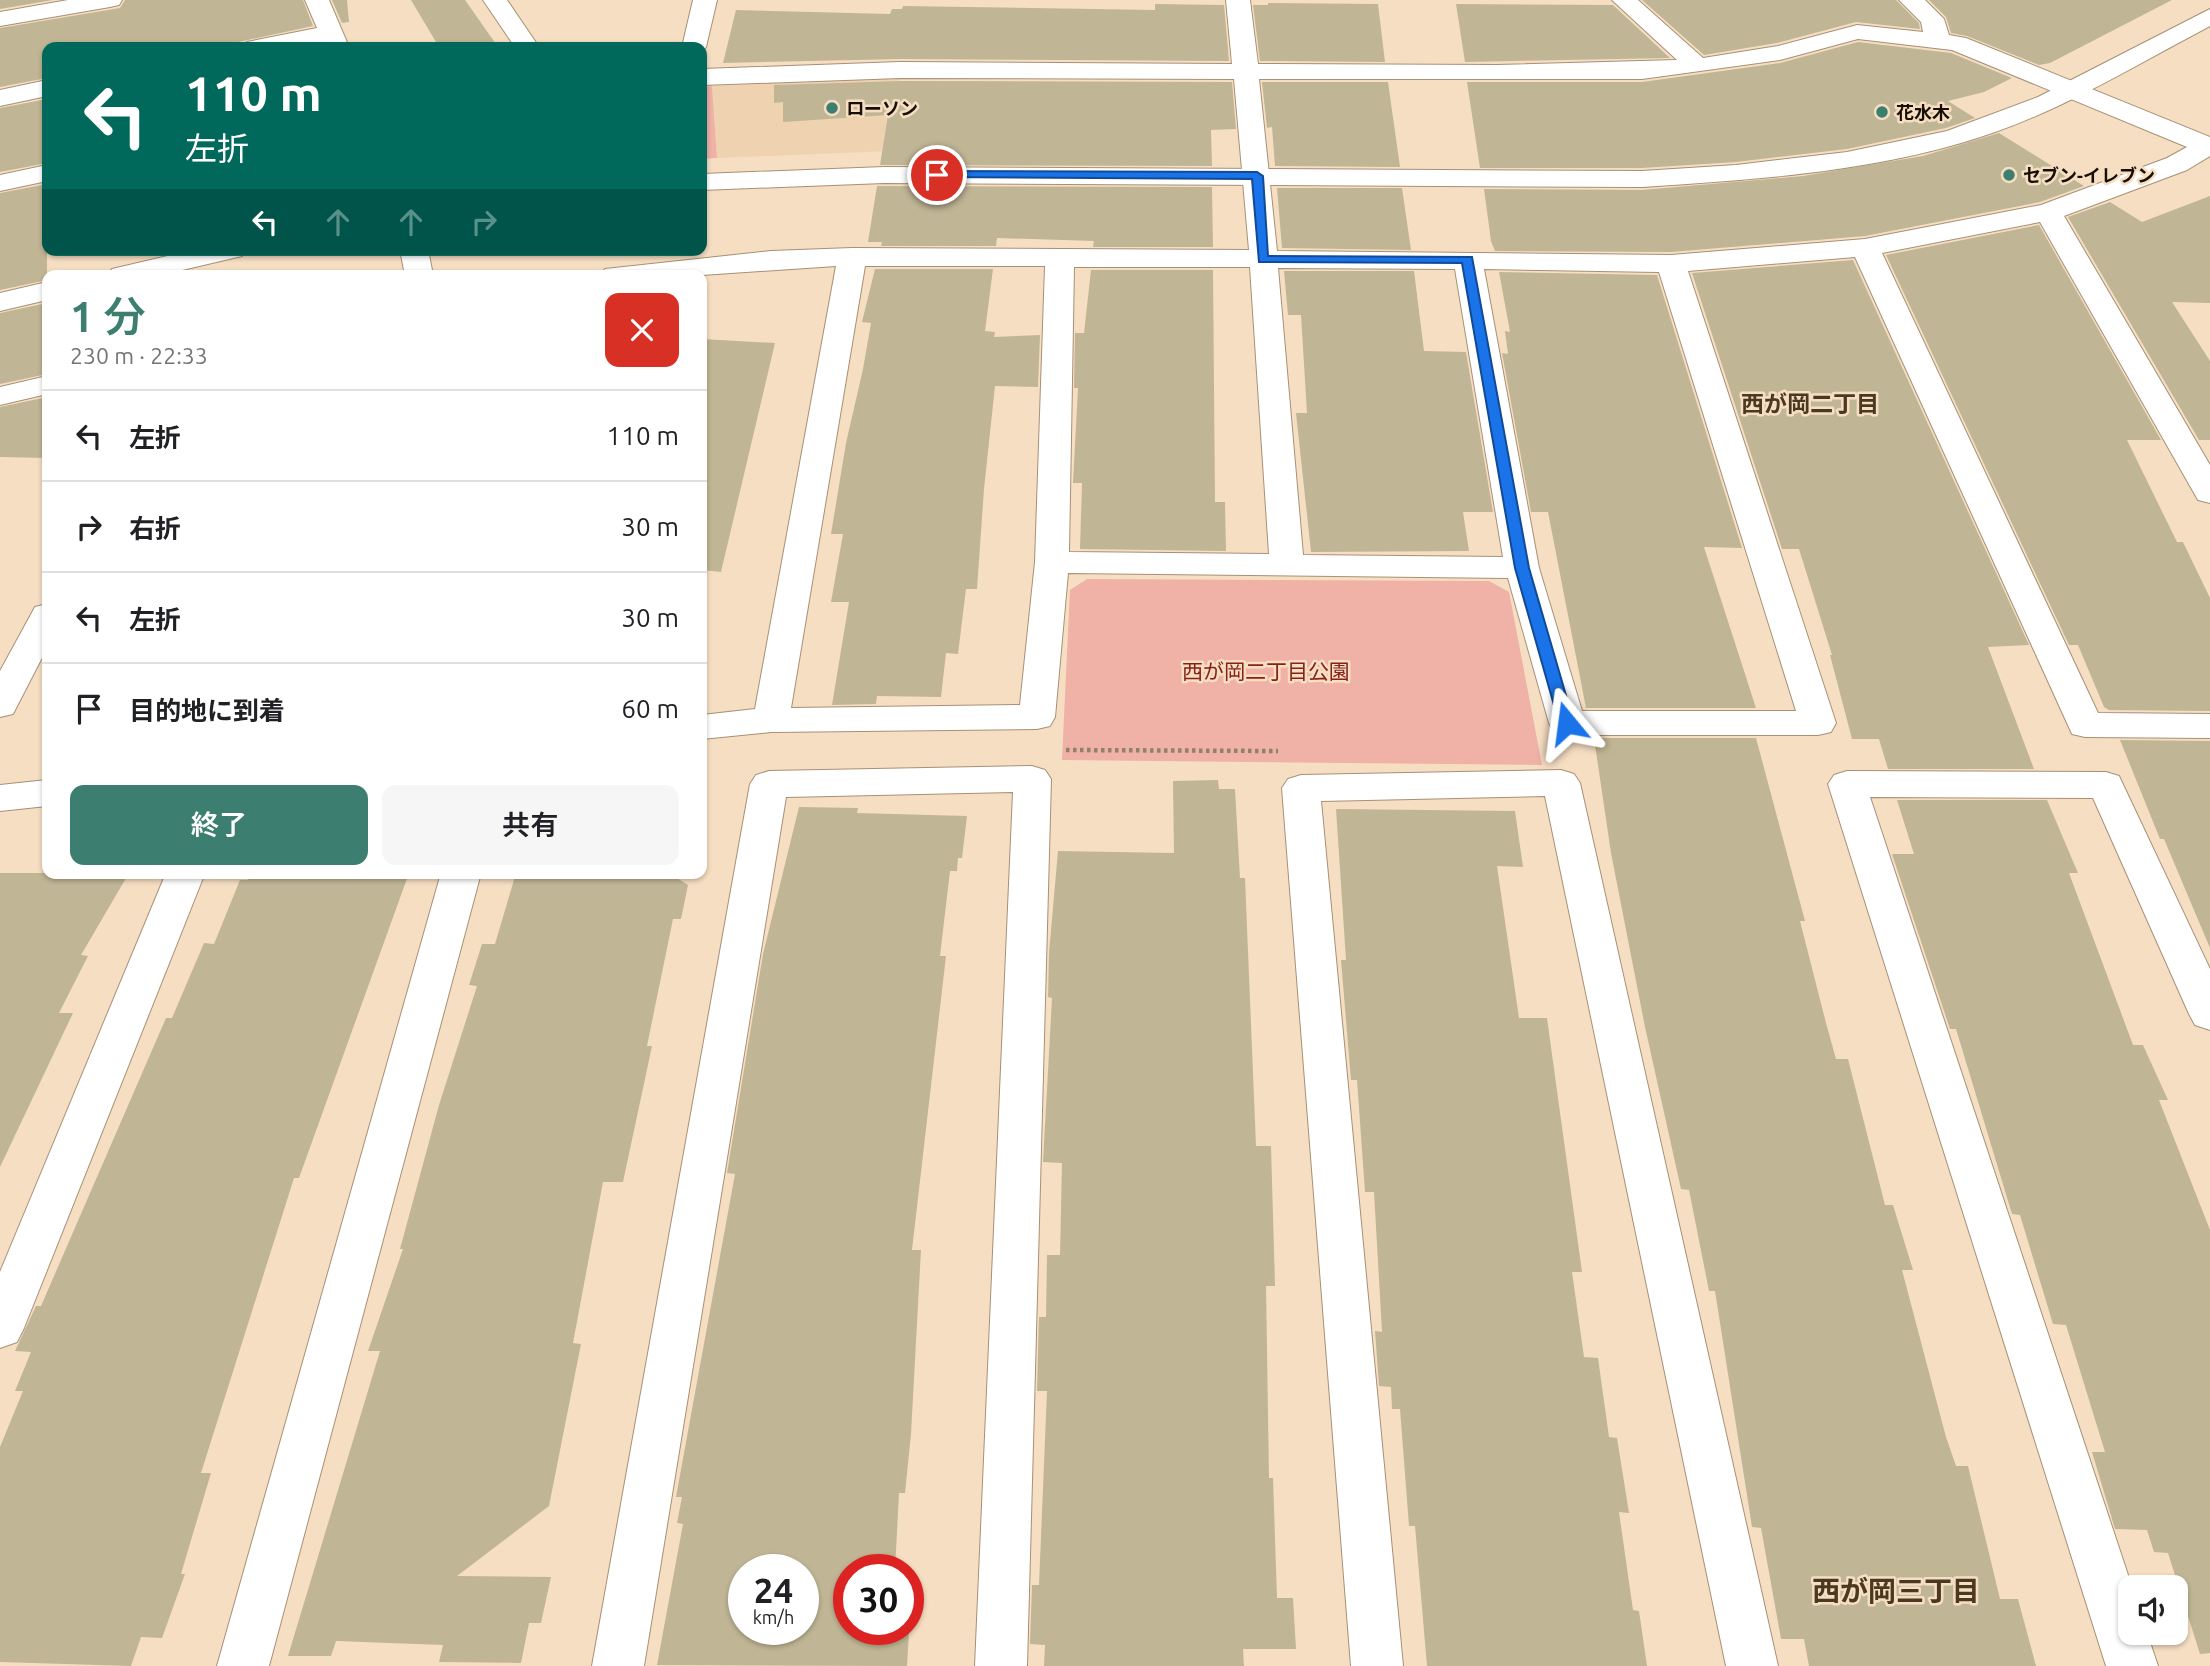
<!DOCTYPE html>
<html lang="ja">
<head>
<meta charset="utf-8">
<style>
  :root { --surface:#fff; --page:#f6f6f6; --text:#202124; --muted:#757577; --line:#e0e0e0; --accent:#3c7e6f }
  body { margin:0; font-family:Ubuntu,"Noto Sans JP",sans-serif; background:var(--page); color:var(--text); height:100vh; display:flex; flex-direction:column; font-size:26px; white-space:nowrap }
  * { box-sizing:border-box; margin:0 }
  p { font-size:23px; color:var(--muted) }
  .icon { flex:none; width:38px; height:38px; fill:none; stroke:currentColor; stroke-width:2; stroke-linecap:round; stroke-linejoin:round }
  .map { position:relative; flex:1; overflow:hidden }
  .drawer { position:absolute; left:42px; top:270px; width:665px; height:609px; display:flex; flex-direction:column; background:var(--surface); border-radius:14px; box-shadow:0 2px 5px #0004 }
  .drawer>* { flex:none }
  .guide { position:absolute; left:42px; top:42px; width:665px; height:214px; border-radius:14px; box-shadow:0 2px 5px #0004; background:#00695c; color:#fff; overflow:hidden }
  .tools { position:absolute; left:2118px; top:1575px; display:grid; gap:14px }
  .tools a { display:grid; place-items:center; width:70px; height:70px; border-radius:14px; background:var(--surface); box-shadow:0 2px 5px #0004; font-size:35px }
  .speed { position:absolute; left:728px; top:1554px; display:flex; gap:14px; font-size:35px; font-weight:700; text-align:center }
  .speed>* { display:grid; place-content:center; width:91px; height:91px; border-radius:50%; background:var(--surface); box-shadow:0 2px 5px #0004; line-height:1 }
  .speed small { font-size:18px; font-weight:400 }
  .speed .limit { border:10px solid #d22; background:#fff; color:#111 }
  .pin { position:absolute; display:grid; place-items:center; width:60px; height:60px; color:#fff; margin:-30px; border:4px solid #fff; border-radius:50%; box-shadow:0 2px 7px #0007 }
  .me { position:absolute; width:77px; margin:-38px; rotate:344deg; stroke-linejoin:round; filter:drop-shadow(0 0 5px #0008) }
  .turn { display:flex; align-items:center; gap:24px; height:147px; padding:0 28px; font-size:32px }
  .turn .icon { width:91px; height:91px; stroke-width:2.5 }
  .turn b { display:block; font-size:49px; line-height:60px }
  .lanes { display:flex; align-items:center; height:66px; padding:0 28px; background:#0003; justify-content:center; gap:35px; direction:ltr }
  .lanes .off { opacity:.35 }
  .round { display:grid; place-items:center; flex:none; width:74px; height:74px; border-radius:14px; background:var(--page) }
  .summary { display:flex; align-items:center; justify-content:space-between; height:119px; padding:0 28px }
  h1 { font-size:42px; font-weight:600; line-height:52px; color:var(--accent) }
  .button { display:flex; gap:14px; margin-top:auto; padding:14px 28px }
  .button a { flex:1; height:80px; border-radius:14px; background:var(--accent); color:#fff; font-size:28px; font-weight:600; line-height:80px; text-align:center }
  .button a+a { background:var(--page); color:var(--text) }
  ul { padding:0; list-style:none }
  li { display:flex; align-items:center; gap:21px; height:91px; padding:0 28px; border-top:2px solid var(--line) }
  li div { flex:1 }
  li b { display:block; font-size:26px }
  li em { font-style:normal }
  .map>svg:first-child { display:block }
  .built { fill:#efd2b0 }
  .green { fill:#f0b1a7 }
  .building { fill:#c0b695; fill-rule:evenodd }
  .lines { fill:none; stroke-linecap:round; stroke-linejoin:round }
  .street-casing { stroke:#a79076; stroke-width:2 }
  .secondary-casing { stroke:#a79076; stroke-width:2 }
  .path { stroke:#91806d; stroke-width:4.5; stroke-dasharray:3.5 3.5; stroke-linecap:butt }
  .street { fill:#fff; fill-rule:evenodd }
  .secondary { fill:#fff; fill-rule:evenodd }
  .route { fill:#1a73e8; stroke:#114b97; stroke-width:2 }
  .poi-dot { fill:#3c7e6f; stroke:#f6dec2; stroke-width:2.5 }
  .labels { text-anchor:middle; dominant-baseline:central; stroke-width:5; stroke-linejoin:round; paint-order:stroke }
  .far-poi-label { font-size:18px; font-weight:bold; fill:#170f06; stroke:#f6dec2; text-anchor:start }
  .park-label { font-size:21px; fill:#872119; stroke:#f6dec2 }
  .neighbourhood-label { font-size:23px; font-weight:bold; fill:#4b3820; stroke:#f6dec2 }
  .near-neighbourhood-label { font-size:28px; font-weight:bold; fill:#4b3820; stroke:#f6dec2 }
</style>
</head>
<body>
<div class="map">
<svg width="2210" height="1666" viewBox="0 0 2210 1666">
  <rect width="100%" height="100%" fill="#f6dec2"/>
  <path class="built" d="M899,78L890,151L717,158L712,86Z"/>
  <g class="green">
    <path d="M712,86L717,158L702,159V87Z"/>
    <path d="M1087,579L1489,581L1509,592L1542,765L1062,760L1070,590Z"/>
  </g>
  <g class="building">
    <path d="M0,0H53L0,9Z"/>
    <path d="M125,0H303L313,26L215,47H47V78L0,87V28L120,8Z"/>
    <path d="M332,0H347L349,22L342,23Z"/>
    <path d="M411,0H465L498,47H439Z"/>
    <path d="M1642,0H1896L1919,23L1920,29L1856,22L1777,43L1704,55Z"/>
    <path d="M1929,0H2172L2050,63L2039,65L1967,36L1951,33L1946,17Z"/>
    <path d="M1268,3L1378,4L1385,62L1260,61L1253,5H1268Z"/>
    <path d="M1155,4L1224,5L1229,61L900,59L723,63L736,10L890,14L892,9H902L903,6L1155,10Z"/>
    <path d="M1456,4L1613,5L1670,58L1465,62Z"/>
    <path d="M1858,42L1951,53L2012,78L1984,92L1948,101L1975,118L1946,128L1847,149L1736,162L1642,168H1480L1467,82H1642L1780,63Z"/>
    <path d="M900,81L1232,82L1236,129L1211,130L1212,166L880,165L888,115L783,122V102L774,103V85Z"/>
    <path d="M1262,82H1388L1400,167L1275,166L1272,127L1267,128Z"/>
    <path d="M47,99V163L0,172V108Z"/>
    <path d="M1999,133L2084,186L2040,202L1865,236L1671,252L1495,251L1491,241L1484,189L1642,190L1803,176L1923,156Z"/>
    <path d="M47,184V280L0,290V193Z"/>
    <path d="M877,186L1212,187L1213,247H1093L1094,241L997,238L996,246H881L882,242H868Z"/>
    <path d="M1277,188H1402L1411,250L1282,248Z"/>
    <path d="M2210,196V303L2172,302L2210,361V440H2199L2068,217L2110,202L2142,222Z"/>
    <path d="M2039,225L2161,440H2127L2177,542H2183L2210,598V711L2109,710L2104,707L2078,645H2069L1886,255Z"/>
    <path d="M1853,260L2029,645L1988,647L2034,769H1888L1879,739H1852L1830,655H1832L1799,549H1782L1692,273Z"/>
    <path d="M875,269H993L985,331L995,332L994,337L1040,335L1038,387L995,386L984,489L977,589H966L958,654L946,653L941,697L877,696L876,704L832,705L849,602H831L843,534H831L846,443L863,369L871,323L862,322Z"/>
    <path d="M1091,270H1213L1215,502H1225L1226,551L1080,549L1082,483H1073L1078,388H1074L1075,333H1084Z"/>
    <path d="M1284,271H1414L1424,351L1466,352L1493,512H1463L1469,551L1311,552L1296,413H1307L1301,315H1288Z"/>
    <path d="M1499,272L1657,275L1742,548L1704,547L1756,708H1586L1548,512H1531L1502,353L1508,354L1505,331L1510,332Z"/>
    <path d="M47,303V374L0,384V313Z"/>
    <path d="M702,339L775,343L721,572L702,570Z"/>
    <path d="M47,397V458L0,457V407Z"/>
    <path d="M1594,738H1756L1805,921H1800L1826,1023L1836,1059H1848L1885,1205H1893L1913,1270H1902L1946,1437L1956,1466H1968L2000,1599H2018L2036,1666H1809L1804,1639H1781L1761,1528L1752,1527L1715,1291H1709L1689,1190L1681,1189L1645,1027L1611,853Z"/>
    <path d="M2120,740L2210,741V948L2164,839H2160Z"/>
    <path d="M1218,780L1219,789H1235L1240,878H1245L1256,1146H1271L1275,1286H1266L1269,1478H1273L1277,1598H1293L1296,1649H1243L1244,1666H1044L1045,1645L1030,1644L1032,1585H1039L1047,1391H1037L1039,1317H1046L1047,1255H1060L1062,1163L1043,1162L1052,998L1048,997L1049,953L1058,851L1174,853L1173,781Z"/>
    <path d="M1897,800H2047L2078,873H2069L2133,1045H2143L2168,1100H2159L2210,1230V1653L2200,1654L2168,1553L2154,1552L2147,1530L2115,1529L2092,1452H2105L2066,1325L2053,1324L2020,1215L2012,1214L1956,1029H1950L1892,854H1914Z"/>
    <path d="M799,807L858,808L857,813L967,816L962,858H958L957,871H950L940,956H946L912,1250H921L911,1434L905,1493H899L895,1570H849V1629H908V1599H911L907,1666L657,1665L683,1524L677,1523L682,1497H676L735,1174L727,1173L763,954ZM744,1570H803V1629H744Z"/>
    <path d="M1336,809L1515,811L1523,867L1497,866L1519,1018H1547L1582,1272H1572L1584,1357L1598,1358L1609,1437L1617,1438L1629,1513L1619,1512L1633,1610L1639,1611L1647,1666H1427L1415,1526H1409L1400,1409H1392L1391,1387L1379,1386L1375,1331L1382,1332L1374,1192H1365L1357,1080H1351L1341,960H1346Z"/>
    <path d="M0,873H129L81,955L88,956L59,1013H73L0,1167Z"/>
    <path d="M251,873H409L299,1178H294L201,1473H211L181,1574H185L162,1638L141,1637L131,1666L0,1662V1447L23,1391H15L31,1352L15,1351L36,1306H41L166,1018H172L204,943L214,944L240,880H248Z"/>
    <path d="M516,873H669L688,885L681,919H673L647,1046H652L623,1182H603L573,1343L581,1344L549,1506L457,1576L551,1577L541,1623H529L521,1663L439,1662L443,1645L336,1641L331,1656H288L380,1351H368L403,1249H400L439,1105L477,986L469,985L482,944H495Z"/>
  </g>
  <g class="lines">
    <g class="street-casing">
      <g id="street">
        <path d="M68,0H122L119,5L110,7L0,26V12Z"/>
        <path d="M305,0H329L349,47H325L322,42L293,47H244L247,42L317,28Z"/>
        <path d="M483,0H507L539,47H515Z"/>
        <path d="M693,0H717L706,47L702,53V47H682Z"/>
        <path d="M1226,0H1250L1258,64L1497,65L1677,60L1612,0H1638L1703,58L1778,46L1857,25L1923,32L1921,22L1899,0H1925L1944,19L1949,35L1966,38L2210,137V156L2187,170L2064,216L2210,465V503L2198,500L2194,493L2040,222L1882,253L2098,713L2210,714V738L2085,737L2072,734L1855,257L1688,271L1836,723L1831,732L1818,735H1567L1554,732L1549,723L1508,578L1068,573L1055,717L1050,726L1037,729L771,732L702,739V715L755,709L836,266L702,275H601L605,269L771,251L852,248L1249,250L1234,79L900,78L702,85V69L900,62L1232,64ZM1858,39L1952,50L2187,147L2167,158L2041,205L1865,239L1671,255L1277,251L1259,79H1642L1780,60ZM865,266H1045L1035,562L1020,705L791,708ZM1074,267H1250L1269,554L1069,552ZM1278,268L1455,269L1503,557L1303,555ZM1484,269L1659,272L1796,711H1582L1539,568Z"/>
        <path d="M47,80V96L0,106V90Z"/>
        <path d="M47,165V181L0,191V175Z"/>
        <path d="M400,250H428L433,275H405Z"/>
        <path d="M47,376V394L0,405V387Z"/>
        <path d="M47,604V648L13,714L0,717V671L35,607Z"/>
        <path d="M1032,766L1045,770L1051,779L1027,1666H975L1013,792L786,797L644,1666H592L750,784L756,775L769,771Z"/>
        <path d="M1561,770L1574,774L1580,783L1778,1666H1726L1545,796L1321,801L1403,1666H1351L1282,788L1288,779L1301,775Z"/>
        <path d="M1847,771L2106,772L2119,776L2210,969V1030L2195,1025L2189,1014L2093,798L1870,797L2132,1587H2130V1633H2147L2158,1666H2106L1828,784L1834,775Z"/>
        <path d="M47,780V806L0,811V785Z"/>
        <path d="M166,873H205L24,1328L17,1342L0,1348V1272Z"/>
        <path d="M441,873H481L269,1666H217Z"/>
      </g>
    </g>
    <g class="secondary-casing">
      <g id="secondary">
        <path d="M2210,9V26C2130,68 2050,118 1961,143C1858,173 1749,180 1642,187L884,183L702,190V174L884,167L1642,171L1736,165L1847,152L1947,131L2038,97Z"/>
        <path d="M193,250H246L242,256L161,275H108L112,269Z"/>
        <path d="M47,282V300L0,311V293Z"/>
      </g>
    </g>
    <path class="path" d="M1066,750L1278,751"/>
    <use href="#street" class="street"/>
    <use href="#secondary" class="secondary"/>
  </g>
  <path class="route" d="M937,171L1257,172L1263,176L1268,256L1472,257L1529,568L1574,723L1572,727H1561L1559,723L1515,568L1462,263L1259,262L1252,179L934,177V172Z"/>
  <g class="poi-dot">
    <circle cx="832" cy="108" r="7"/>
    <circle cx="1882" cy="112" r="7"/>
    <circle cx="2009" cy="175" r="7"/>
  </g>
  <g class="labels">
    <g class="far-poi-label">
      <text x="846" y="108">ローソン</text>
      <text x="1896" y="112">花水木</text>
      <text x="2023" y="175">セブン-イレブン</text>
    </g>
    <g class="park-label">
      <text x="1266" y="671">西が岡二丁目公園</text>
    </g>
    <g class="neighbourhood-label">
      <text x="1810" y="403">西が岡二丁目</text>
    </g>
    <g class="near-neighbourhood-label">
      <text x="1896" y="1590">西が岡三丁目</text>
    </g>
  </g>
</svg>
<div class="tools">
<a><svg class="icon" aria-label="sound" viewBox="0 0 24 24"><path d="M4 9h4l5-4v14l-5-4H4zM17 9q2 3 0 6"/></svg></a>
</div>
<div class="speed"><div>24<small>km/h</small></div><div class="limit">30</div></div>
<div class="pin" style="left:937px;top:175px;background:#d93025"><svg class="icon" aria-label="arrive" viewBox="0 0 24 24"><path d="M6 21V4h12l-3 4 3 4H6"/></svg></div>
<svg class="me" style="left:1567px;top:723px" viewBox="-20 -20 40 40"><path d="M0-17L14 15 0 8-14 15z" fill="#1a73e8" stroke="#fff" stroke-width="4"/></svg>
<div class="guide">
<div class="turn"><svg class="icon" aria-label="left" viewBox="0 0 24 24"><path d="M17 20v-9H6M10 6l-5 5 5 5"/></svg><div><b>110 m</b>左折</div></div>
<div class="lanes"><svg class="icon" aria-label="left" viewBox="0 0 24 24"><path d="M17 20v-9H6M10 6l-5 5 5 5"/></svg><svg class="icon off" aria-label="ahead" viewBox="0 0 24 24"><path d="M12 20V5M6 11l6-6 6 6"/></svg><svg class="icon off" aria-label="ahead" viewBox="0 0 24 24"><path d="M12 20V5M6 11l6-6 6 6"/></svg><svg class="icon off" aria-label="right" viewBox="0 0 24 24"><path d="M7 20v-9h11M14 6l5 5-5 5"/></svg></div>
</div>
<section class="drawer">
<div class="summary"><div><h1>1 分</h1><p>230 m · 22:33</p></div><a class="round" style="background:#d93025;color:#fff"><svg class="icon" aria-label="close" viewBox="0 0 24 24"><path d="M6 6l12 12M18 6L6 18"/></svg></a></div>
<ul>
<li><svg class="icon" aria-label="left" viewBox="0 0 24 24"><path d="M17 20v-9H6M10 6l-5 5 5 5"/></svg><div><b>左折</b></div><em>110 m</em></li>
<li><svg class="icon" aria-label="right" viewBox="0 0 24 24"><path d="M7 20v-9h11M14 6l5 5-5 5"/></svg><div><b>右折</b></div><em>30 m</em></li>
<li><svg class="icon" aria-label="left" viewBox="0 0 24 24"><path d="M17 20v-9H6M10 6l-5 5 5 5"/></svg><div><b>左折</b></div><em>30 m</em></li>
<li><svg class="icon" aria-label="arrive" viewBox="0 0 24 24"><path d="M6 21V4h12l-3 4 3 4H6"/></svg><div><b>目的地に到着</b></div><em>60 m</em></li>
</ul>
<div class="button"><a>終了</a><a>共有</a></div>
</section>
</div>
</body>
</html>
